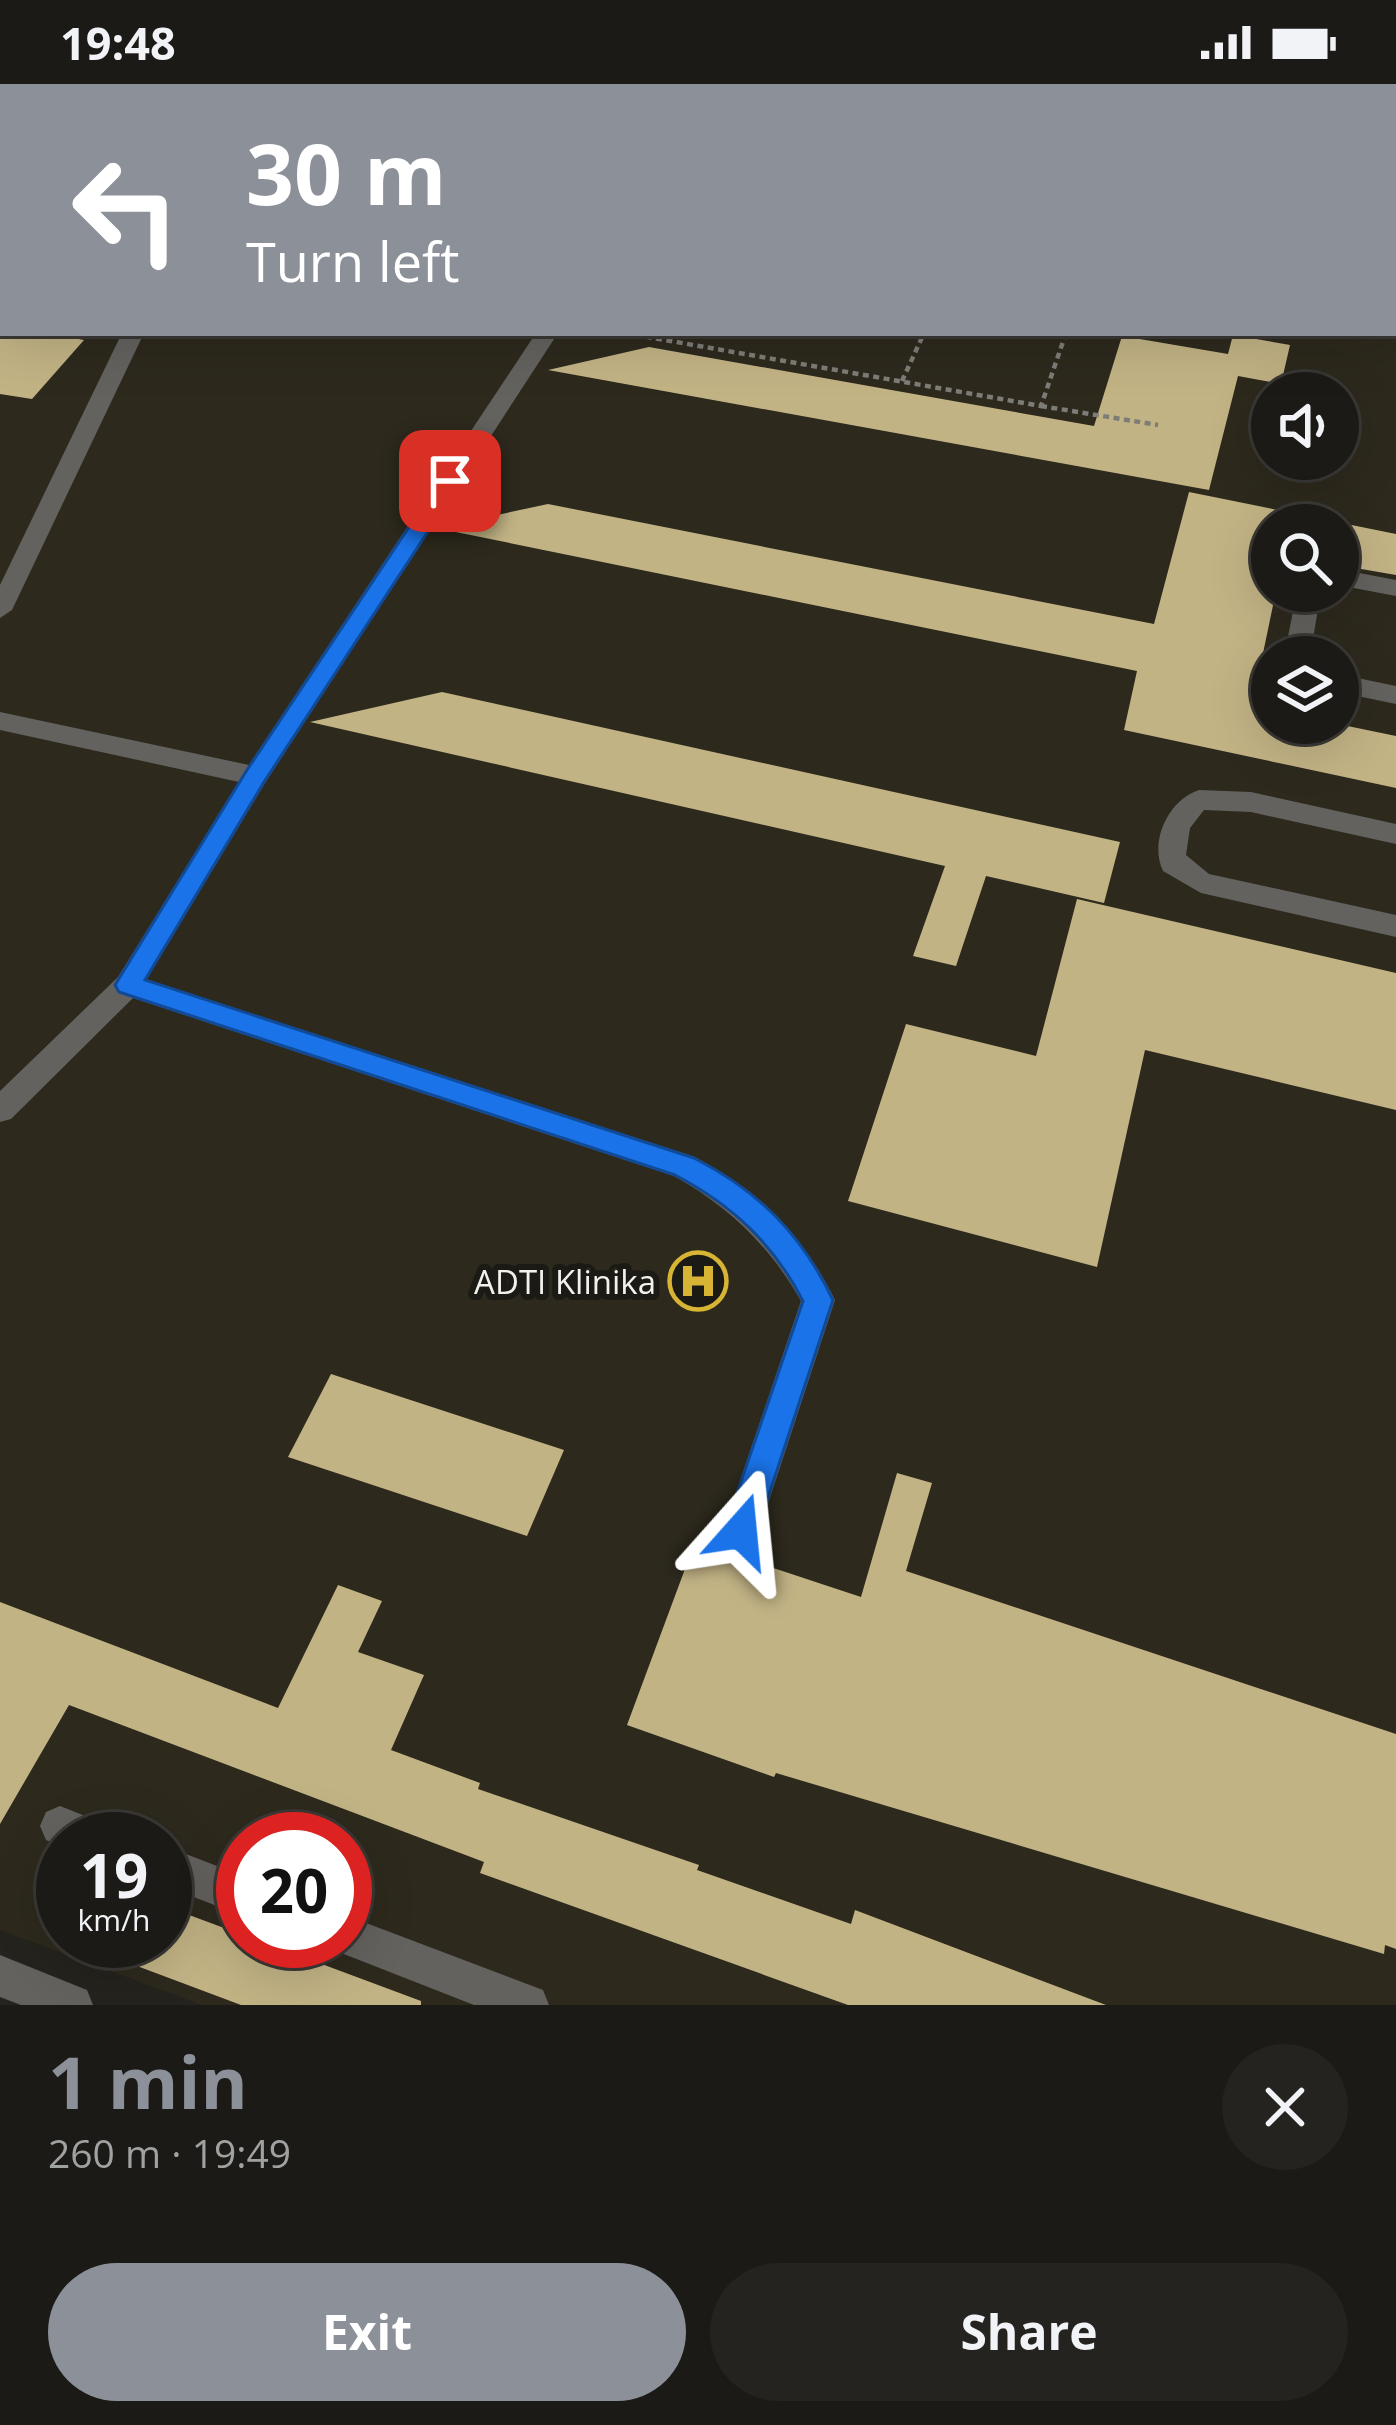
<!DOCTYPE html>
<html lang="en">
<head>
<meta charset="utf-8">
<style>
  :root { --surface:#1c1a16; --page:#25231f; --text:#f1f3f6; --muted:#a0a1a1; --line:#3a3835; --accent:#8c9099 }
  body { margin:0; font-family:"Open Sans",sans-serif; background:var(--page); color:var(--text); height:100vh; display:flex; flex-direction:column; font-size:45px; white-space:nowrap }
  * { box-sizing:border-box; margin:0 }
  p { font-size:39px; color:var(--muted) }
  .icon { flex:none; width:66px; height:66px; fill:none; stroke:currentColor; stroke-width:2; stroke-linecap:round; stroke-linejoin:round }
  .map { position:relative; height:1921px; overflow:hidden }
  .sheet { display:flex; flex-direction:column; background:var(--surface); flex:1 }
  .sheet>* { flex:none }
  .top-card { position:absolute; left:0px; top:0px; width:1398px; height:252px; box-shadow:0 12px 48px #0002,0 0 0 3px var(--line); background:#8c9099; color:#fff; overflow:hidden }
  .fabs { position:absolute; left:1251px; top:288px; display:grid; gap:24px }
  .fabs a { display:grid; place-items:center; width:108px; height:108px; border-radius:50%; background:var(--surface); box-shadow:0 12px 48px #0002,0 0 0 3px var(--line); font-size:60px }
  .speed { position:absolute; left:36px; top:1728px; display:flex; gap:24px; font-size:60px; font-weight:700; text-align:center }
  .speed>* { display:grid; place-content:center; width:156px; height:156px; border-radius:50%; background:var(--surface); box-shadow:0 12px 48px #0002,0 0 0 3px var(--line); line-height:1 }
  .speed small { font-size:30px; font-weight:400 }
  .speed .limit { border:18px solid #d22; background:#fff; color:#111 }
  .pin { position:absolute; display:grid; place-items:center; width:102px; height:102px; color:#fff; margin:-51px; border-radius:24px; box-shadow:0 6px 18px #0006 }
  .me { position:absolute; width:132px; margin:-66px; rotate:18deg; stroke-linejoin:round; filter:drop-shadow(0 0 9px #0008) }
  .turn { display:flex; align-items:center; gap:42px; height:252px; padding:0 48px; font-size:54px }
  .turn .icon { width:156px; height:156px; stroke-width:2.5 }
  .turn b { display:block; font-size:84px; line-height:102px }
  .round { display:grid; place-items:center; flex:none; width:126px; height:126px; border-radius:63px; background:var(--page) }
  .head { display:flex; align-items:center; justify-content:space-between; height:204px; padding:0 48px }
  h1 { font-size:72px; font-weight:700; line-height:90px; color:var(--accent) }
  .action { display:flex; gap:24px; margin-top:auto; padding:24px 48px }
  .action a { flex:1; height:138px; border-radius:72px; background:var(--accent); color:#fff; font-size:48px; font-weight:700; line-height:138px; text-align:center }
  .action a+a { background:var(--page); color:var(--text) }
  .status { display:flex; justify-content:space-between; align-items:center; height:84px; padding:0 60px; background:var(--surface); direction:ltr }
  .status svg { height:33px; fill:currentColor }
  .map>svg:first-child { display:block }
  .built { fill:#2d291d; fill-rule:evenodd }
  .building { fill:#c2b385 }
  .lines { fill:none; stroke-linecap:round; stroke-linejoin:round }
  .path { stroke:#7d7c77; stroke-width:4.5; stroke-dasharray:6 4.5; stroke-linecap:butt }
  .minor { fill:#63625f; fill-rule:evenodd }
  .major { fill:#a3a19b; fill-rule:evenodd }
  .route { fill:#1a73e8; stroke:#114b97; stroke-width:3 }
  .labels { text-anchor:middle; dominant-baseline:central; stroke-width:12; stroke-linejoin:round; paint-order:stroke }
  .poi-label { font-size:33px; fill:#f2f1ed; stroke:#1b1a14; text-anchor:end }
</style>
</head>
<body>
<div class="status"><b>19:48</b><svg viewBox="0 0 49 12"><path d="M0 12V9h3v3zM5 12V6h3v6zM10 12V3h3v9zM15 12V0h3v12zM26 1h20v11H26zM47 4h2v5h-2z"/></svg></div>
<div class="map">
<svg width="1396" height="1921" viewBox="0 0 1396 1921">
  <rect width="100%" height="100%" fill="#25231d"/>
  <path class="built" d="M9,0L1396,2V1921H202L0,1846V8L3,5V249H1395V3H6ZM1272,309H1338V375H1272ZM1272,441H1338V507H1272ZM1272,573H1338V639H1272ZM63,1755H165V1857H63ZM243,1755H345V1857H243Z"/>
  <g class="building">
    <path d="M0,249H45L84,256L32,315L0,310Z"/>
    <path d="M1233,251L1290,261L1281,300L1238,292L1209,406L548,286L649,263L1094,342L1122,252L1228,270Z"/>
    <path d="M1189,408L1396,450V491L1338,481V441H1272L1276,507L1252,622L1272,626V639H1333L1396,652V704L1124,646L1137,587L436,444L548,420L1154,540Z"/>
    <path d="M442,608L1120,758L1104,819L986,792L956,882L913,872L945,782L310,638Z"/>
    <path d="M1077,815L1396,889V1026L1145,966L1097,1183L848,1117L906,940L1036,972Z"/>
    <path d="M331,1290L564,1366L527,1452L288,1373Z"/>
    <path d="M897,1389L932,1399L906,1487L1396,1650V1865L1385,1861L1384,1870L776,1689L774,1693L627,1641L695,1458L861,1513Z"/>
    <path d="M338,1501L382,1517L358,1568L424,1591L391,1666L480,1699L478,1705L699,1781L697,1786L851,1840L855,1826L1106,1921H848L480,1789L484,1778L69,1621L0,1740V1518L278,1624Z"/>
    <path d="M165,1822L243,1851V1857H260L421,1917V1921H241L81,1861L165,1857Z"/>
  </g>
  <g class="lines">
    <g class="path">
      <path d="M625,249L1041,322L1066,249"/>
      <path d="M902,297L924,249"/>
      <path d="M1041,322L1158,341"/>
    </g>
    <g class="minor">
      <path d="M978,0H1014L1016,3H980Z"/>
      <path d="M1243,0H1281L1283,3H1245Z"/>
      <path d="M1395,65L1396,66V78L1395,77Z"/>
      <rect x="1395" y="199" width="1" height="12"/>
      <rect x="0" y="209" width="3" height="12"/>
      <path d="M122,249H144L12,526L0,534V501Z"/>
      <path d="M536,249H558L265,699L146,896L695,1073C756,1107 804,1152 835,1216L759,1447L754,1459L741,1464L728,1459L723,1447L801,1217C770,1162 728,1122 674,1092L133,914L11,1035L0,1038V1007L118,893L239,698L0,646V628L249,681Z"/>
      <path d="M1338,485L1396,496V512L1338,501Z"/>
      <path d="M1297,507H1321L1310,573H1284Z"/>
      <path d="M1338,590L1396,602V620L1338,608Z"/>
      <path d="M1199,706L1251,708L1396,740V760L1251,728L1204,726L1190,744L1186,771L1209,790L1396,831V853L1201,809L1163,787C1149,758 1168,716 1199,706Z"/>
      <path d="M60,1722L108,1741L114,1755H63V1763L46,1756L40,1742L46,1728Z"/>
      <path d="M165,1762L243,1792V1832L165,1802Z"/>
      <path d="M345,1831L543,1906L549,1921H474L331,1865L327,1857H345Z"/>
      <path d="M0,1871L87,1906L93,1921H21L0,1913Z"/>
    </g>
    <g class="major">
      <path d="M1342,0H1373L1375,3H1344Z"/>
      <rect x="1395" y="3" width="1" height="12"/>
    </g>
  </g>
  <path class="route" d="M443,392L461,397L264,698L145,896L694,1074C759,1107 802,1151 833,1216L757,1447L752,1458L741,1462L729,1458L724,1447L803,1217C773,1159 732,1121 675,1091L119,908L115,901L247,686Z"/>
  <defs>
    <g id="hospital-ring" transform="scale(3)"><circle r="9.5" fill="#1b1a14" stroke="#d8b434" stroke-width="1.5"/><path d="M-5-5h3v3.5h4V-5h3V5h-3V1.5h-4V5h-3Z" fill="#d8b434"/></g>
  </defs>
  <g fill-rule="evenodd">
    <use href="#hospital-ring" x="698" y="1197"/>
  </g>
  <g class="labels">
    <g class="poi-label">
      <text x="656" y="1197">ADTI Klinika</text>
    </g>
  </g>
</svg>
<div class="fabs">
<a><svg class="icon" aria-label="sound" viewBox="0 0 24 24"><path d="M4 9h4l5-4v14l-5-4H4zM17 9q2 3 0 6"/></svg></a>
<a><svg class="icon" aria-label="search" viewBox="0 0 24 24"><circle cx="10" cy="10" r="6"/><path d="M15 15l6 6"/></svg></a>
<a><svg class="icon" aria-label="layers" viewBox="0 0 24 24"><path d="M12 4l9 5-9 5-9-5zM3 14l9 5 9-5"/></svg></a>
</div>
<div class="speed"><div>19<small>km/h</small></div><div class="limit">20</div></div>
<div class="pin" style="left:450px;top:397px;background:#d93025"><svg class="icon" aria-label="arrive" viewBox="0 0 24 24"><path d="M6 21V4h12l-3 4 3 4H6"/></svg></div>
<svg class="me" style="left:741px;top:1447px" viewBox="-20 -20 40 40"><path d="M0-17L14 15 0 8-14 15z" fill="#1a73e8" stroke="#fff" stroke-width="4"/></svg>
<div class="top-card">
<div class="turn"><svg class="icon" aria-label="left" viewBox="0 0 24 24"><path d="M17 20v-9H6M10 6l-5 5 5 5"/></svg><div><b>30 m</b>Turn left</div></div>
</div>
</div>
<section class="sheet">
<div class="head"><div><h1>1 min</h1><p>260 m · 19:49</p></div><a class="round"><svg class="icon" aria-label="close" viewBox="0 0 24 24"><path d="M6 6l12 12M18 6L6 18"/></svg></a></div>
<div class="action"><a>Exit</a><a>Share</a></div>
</section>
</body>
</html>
